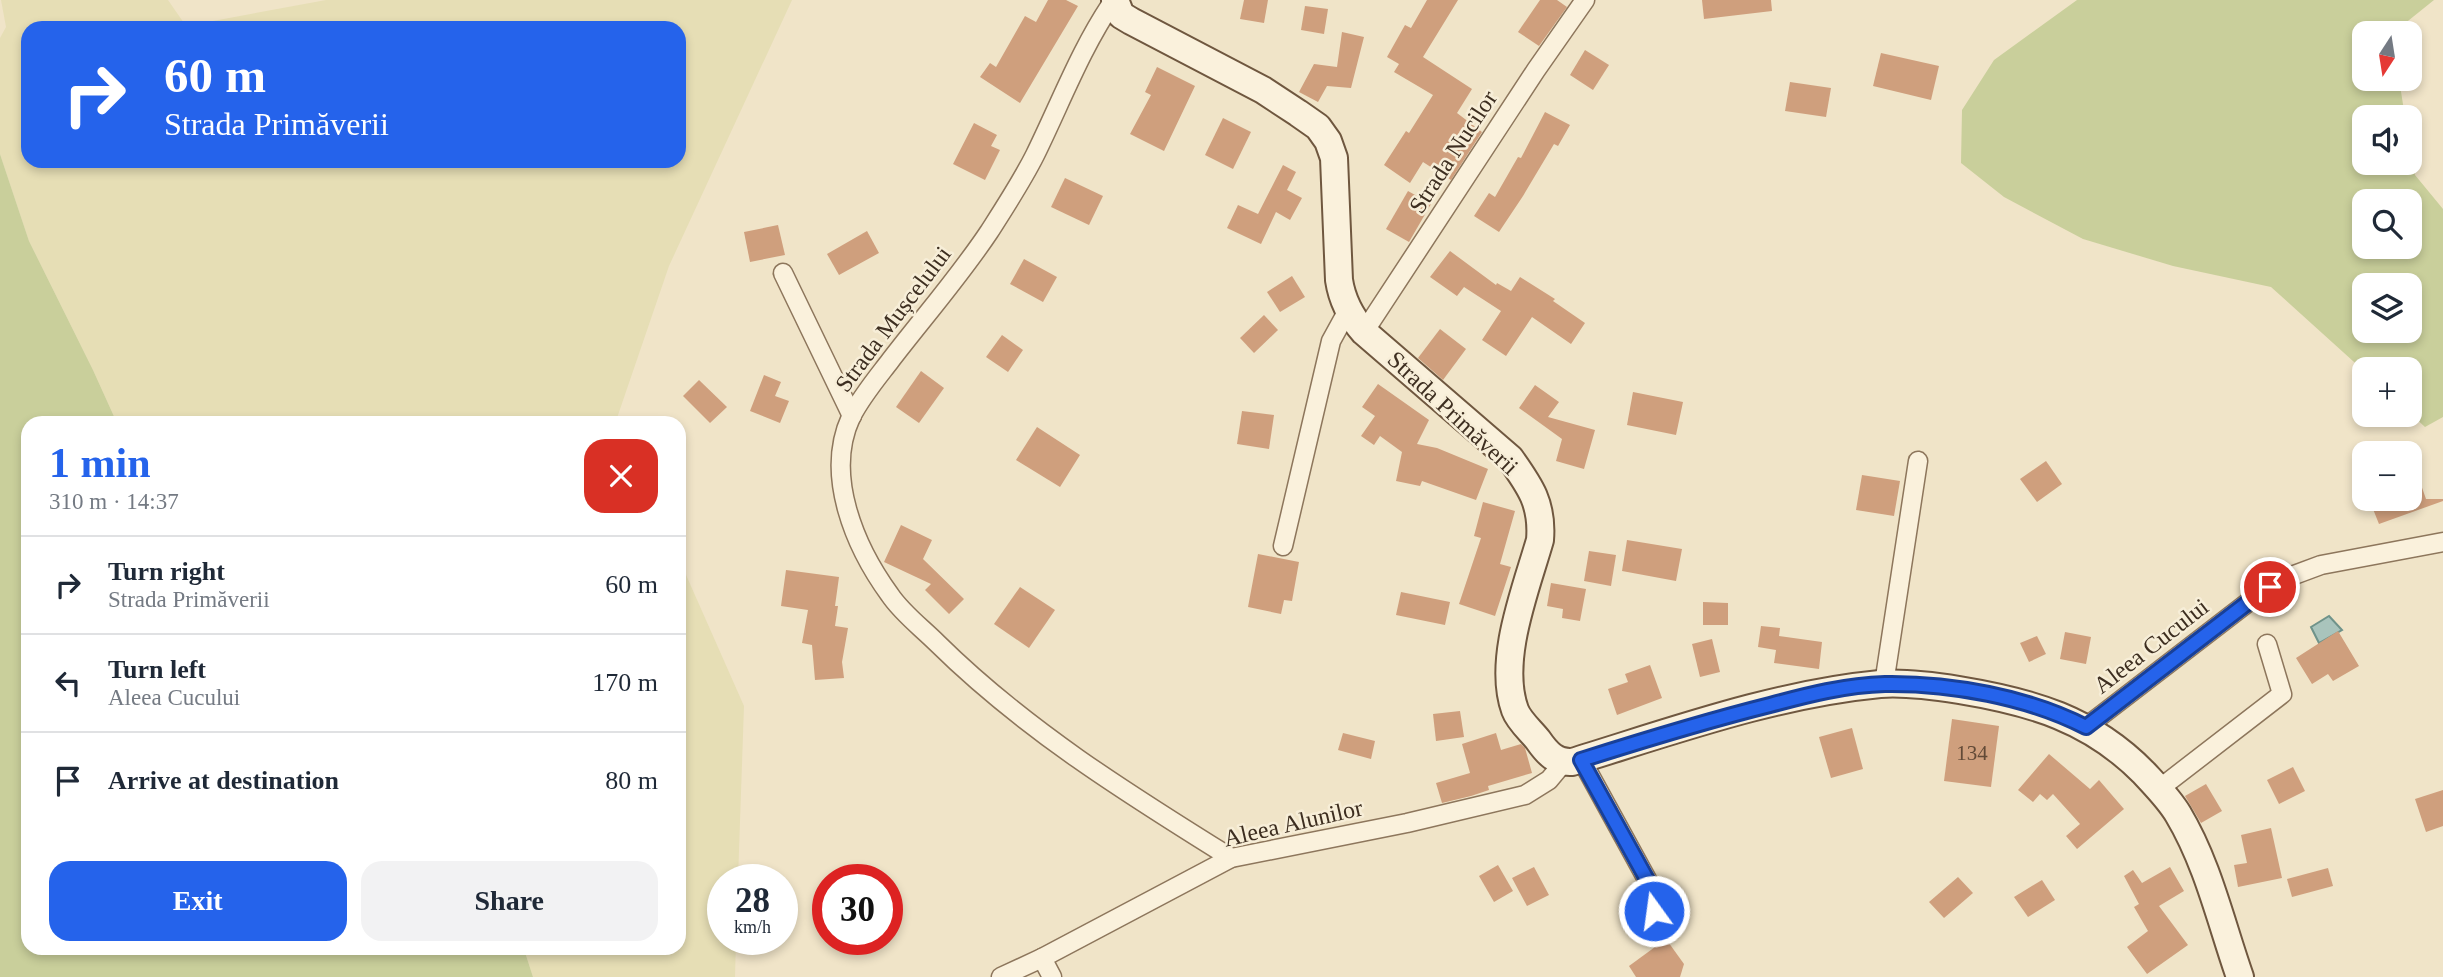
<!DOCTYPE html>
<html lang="en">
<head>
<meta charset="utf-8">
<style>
  :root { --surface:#fff; --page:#f2f2f3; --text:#1f2937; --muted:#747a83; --line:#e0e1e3; --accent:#2563eb }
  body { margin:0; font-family:Georgia,serif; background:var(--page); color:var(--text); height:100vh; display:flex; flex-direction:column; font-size:26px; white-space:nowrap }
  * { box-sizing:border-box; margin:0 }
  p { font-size:23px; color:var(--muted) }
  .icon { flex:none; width:38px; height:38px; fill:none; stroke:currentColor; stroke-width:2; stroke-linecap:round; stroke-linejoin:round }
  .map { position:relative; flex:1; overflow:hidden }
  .sheet { position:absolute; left:21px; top:416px; width:665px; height:539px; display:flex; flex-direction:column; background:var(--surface); border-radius:21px; box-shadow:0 4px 10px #0003 }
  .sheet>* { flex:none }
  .guide { position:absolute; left:21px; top:21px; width:665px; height:147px; border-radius:21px; box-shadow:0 4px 10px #0003; background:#2563eb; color:#fff; overflow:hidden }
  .needle { width:46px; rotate:192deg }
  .controls { position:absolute; left:2352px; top:21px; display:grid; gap:14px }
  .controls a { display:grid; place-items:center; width:70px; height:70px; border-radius:14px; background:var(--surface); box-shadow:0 4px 10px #0003; font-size:35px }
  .speed { position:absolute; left:707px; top:864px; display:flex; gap:14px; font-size:35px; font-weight:700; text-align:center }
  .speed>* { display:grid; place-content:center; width:91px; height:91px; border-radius:50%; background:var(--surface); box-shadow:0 4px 10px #0003; line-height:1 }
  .speed small { font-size:18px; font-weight:400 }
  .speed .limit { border:10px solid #d22; background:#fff; color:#111 }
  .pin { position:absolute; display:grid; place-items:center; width:60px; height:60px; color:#fff; margin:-30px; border:4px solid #fff; border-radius:50%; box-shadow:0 2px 7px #0007 }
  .me { position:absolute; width:77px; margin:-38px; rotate:346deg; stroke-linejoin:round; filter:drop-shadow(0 0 5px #0008) }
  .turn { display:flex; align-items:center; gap:24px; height:147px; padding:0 28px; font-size:32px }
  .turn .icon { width:91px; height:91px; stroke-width:2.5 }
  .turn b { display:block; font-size:49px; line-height:60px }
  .round { display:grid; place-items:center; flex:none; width:74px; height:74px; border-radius:21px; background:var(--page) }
  .head { display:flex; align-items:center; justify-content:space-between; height:119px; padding:0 28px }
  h1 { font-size:42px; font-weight:700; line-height:52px; color:var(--accent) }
  .cta { display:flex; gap:14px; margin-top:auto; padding:14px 28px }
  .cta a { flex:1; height:80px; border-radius:21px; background:var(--accent); color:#fff; font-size:28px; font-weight:700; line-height:80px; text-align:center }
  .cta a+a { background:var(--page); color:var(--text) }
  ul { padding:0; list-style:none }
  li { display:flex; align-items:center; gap:21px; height:98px; padding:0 28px; border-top:2px solid var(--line) }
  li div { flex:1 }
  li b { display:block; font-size:26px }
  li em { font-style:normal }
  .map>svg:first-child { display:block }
  .farmland { fill:#e6deb5; fill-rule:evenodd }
  .green { fill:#c9cf9b; fill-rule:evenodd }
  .water { fill:#a9c4bc; stroke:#6f938a; stroke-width:2 }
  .building { fill:#cf9f7d }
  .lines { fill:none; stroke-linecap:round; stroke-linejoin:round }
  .street-casing { stroke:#8d765c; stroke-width:21 }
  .secondary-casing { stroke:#6f573f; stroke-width:30 }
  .street { stroke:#faf1dc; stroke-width:18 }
  .secondary { stroke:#faf1dc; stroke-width:26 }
  .route-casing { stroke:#184099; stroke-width:18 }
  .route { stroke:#2563eb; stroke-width:12 }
  .labels { text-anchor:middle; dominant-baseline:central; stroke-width:5; stroke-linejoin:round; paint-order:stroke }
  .number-label { font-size:21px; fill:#624a37 }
  .street-label { font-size:24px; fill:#3d2e20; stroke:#f7eed8 }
</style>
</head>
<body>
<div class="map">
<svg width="2443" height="977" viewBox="0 0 2443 977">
  <rect width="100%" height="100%" fill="#f0e4c8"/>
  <g class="farmland">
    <path d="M1,0H168L186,26L326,0H792L669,266L617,418L620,424L117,423L93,370L29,241L0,154V38L6,27ZM28,28H679V161H28Z"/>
    <path d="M679,559L744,706L738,880H723V940H736L735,977H533L524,949L679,948Z"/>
  </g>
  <g class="green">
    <path d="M2077,0H2434L2393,33H2364V79H2399L2405,117H2364V163H2410V144L2415,175L2443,209V417L2425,427L2410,413V369L2364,371L2271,287L2173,266L2083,239L2004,197L1961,163L1962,110L1994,60ZM2364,201H2410V247H2364ZM2364,285H2410V331H2364Z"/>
    <path d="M0,154L29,241L93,370L117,423L28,424V948L524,949L533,977H0Z"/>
  </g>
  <path class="water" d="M2329,616L2342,630L2319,643L2311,627Z"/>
  <g class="building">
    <path d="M1048,0H1066L1078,6L1020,103L980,77L990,63L996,67L1025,16L1036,22Z"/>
    <path d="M1244,0H1268L1264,23L1240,19Z"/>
    <path d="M1427,0H1458L1423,57L1472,89L1457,113L1482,132L1451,180L1423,162L1410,183L1384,165L1406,131L1409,133L1433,95L1394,72L1399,64L1387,57L1405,25L1411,28Z"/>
    <path d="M1540,0H1557L1567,7L1539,46L1518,32Z"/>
    <path d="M1702,0H1771L1772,11L1704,19Z"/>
    <path d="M1305,6L1328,9L1324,34L1301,30Z"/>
    <path d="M1342,32L1364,37L1351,88L1327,86L1318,102L1299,92L1314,64L1337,67Z"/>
    <path d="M1585,50L1609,65L1593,90L1570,75Z"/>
    <path d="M1881,53L1939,66L1931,100L1873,86Z"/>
    <path d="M1157,67L1195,86L1164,151L1130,134L1151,95L1145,92Z"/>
    <path d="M1790,82L1831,88L1826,117L1785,111Z"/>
    <path d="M1545,112L1570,125L1558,146L1554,144L1523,196L1499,232L1474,216L1489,193L1495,197L1518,157L1521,158Z"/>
    <path d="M1223,118L1251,132L1233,169L1205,155Z"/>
    <path d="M974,123L997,135L991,146L1000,150L985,180L953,164Z"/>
    <path d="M1283,165L1296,172L1287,190L1302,198L1290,220L1276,212L1261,244L1227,228L1238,205L1258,214Z"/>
    <path d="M1065,178L1103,196L1089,225L1051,207Z"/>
    <path d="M1408,191L1431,204L1409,242L1386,229Z"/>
    <path d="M778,225L785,255L750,262L744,232Z"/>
    <path d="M867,231L879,253L839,275L827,254Z"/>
    <path d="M1450,251L1496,285L1497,283L1511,291L1520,277L1555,299L1553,301L1585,323L1571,344L1532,317L1506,356L1482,340L1501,311L1464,287L1457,296L1430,277Z"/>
    <path d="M1024,259L1057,277L1043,302L1010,284Z"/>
    <path d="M1292,276L1305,297L1280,312L1267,292Z"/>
    <path d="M1264,315L1278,330L1254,353L1240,338Z"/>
    <path d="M1440,329L1466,349L1443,380L1418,358Z"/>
    <path d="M1002,335L1023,350L1008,372L986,357Z"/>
    <path d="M921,371L944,388L919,423L896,407Z"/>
    <path d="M764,375L781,382L775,396L789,401L780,423L750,411Z"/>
    <path d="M699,380L727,407L710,423L683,396Z"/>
    <path d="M1378,384L1429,420L1417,444L1437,448L1488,469L1476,500L1422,481L1420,486L1396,481L1402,452L1380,436L1374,445L1361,436L1375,416L1362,407Z"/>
    <path d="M1535,385L1559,402L1548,417L1595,430L1584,469L1556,461L1562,439L1519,408Z"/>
    <path d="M1633,392L1683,402L1676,435L1627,425Z"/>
    <path d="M1242,411L1274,415L1269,449L1237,444Z"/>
    <path d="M1037,427L1080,455L1060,487L1016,460Z"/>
    <path d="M2410,459H2412L2426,499H2443V501L2379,524L2369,499H2410Z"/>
    <path d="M2046,461L2062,484L2037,502L2020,479Z"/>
    <path d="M1862,475L1900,481L1894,516L1856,510Z"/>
    <path d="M1483,502L1515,511L1500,564L1511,567L1495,616L1459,604L1481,538L1474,536Z"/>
    <path d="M901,525L932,540L923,559L964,599L949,614L925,590L931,584L884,562Z"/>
    <path d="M1627,540L1682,549L1676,581L1622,571Z"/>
    <path d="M1589,551L1616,555L1611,586L1584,581Z"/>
    <path d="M1258,554L1299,562L1292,601L1284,600L1281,614L1248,607Z"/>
    <path d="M786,570L839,577L835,606H838L835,626L848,628L842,662L844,678L815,680L812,645L802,643L808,610L781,606Z"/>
    <path d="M1551,583L1586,589L1580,621L1562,618L1563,609L1547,606Z"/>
    <path d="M1020,587L1055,610L1029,648L994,624Z"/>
    <path d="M1401,592L1450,602L1445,625L1396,615Z"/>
    <path d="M1703,602L1728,603V625H1703Z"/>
    <path d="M1761,626L1780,628L1779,636L1822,642L1819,669L1774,663L1776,650L1758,647Z"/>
    <path d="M2338,631L2359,666L2333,681L2328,674L2312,684L2296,658Z"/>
    <path d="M2065,632L2091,637L2086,664L2060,659Z"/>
    <path d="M2037,636L2046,654L2029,662L2020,643Z"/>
    <path d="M1712,639L1720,672L1700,677L1692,644Z"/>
    <path d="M1650,665L1662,698L1617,715L1608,689L1628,682L1625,674Z"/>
    <path d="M1460,711L1464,737L1436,741L1433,714Z"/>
    <path d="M1952,719L1999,726L1991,787L1944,781Z"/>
    <path d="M1852,728L1863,769L1831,778L1819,737Z"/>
    <path d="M1343,733L1375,741L1371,759L1338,750Z"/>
    <path d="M1496,733L1501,750L1521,744L1525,748L1532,773L1488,786L1489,790L1471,796L1442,803L1436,783L1470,773L1462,744Z"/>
    <path d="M2049,754L2090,789L2099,780L2124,809L2077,849L2066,836L2080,824L2053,794L2047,800L2040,794L2033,802L2018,790Z"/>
    <path d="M2293,767L2305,791L2279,804L2267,780Z"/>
    <path d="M2206,784L2222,811L2201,823L2185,796Z"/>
    <path d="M2443,790V826L2426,832L2415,799Z"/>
    <path d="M2271,828L2282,878L2238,887L2234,865L2247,863L2241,835Z"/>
    <path d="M1498,865L1513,891L1494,902L1479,876Z"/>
    <path d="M1534,867L1549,895L1527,906L1512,878Z"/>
    <path d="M2170,867L2184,891L2159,906L2188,945L2147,974L2127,947L2148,931L2134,907L2139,904L2124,876L2133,870L2142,883Z"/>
    <path d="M2328,868L2333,886L2292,897L2287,879Z"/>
    <path d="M1958,877L1973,893L1944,918L1929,902Z"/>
    <path d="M2042,880L2055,900L2028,917L2014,897Z"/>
    <path d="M1666,939L1684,964L1680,977H1636L1629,966Z"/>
  </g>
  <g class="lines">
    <g class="street-casing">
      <g id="street">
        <path d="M1114,0C1081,48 1061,102 1035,155C1022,181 1005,207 989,232C959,277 923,318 890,361C877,378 861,397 851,417C824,475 855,547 890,595C902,613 922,628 937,643C1024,729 1128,794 1231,858"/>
        <path d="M783,273L852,416"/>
        <path d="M1364,332L1536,70L1585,0"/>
        <path d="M1283,546L1331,341L1348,310"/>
        <path d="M1884,684L1918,461"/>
        <path d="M2086,727L2255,597L2286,578L2321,565L2443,542"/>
        <path d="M1581,759L1655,894L1654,910L1646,923"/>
        <path d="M2159,789L2282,694L2267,644"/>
        <path d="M1042,958L1052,977"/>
        <path d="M1001,977L1042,958L1231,858L1407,823L1525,795L1549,780L1564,762"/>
      </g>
    </g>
    <g class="secondary-casing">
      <path id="secondary" d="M1115,0L1121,15L1131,21L1263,90L1298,113L1318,127L1328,141L1334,158L1339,280C1342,300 1350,316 1364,332L1510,458C1530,486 1543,504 1540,540C1526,589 1497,660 1515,710C1519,721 1531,731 1538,740C1547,753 1556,763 1572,762C1673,731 1775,694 1880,684C1906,682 1934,686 1959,690C2032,702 2091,719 2144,773C2156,786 2169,799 2178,814C2208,864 2221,923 2240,977"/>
    </g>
    <use href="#street" class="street"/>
    <use href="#secondary" class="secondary"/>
  </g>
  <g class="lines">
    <g class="route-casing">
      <path id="route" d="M1654,911L1655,894L1581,760C1644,740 1706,721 1770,705C1807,695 1846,685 1885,684C1950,683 2028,697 2086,727L2255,597L2270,587"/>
    </g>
    <use href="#route" class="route"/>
  </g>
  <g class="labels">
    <g class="number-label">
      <text x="1972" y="753">134</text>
    </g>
    <g class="street-label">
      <text transform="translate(1453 152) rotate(-57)">Strada Nucilor</text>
      <text transform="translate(893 319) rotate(-53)">Strada Mușcelului</text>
      <text transform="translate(1453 413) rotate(43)">Strada Primăverii</text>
      <text transform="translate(2151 646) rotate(-38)">Aleea Cucului</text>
      <text transform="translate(1293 823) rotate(-13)">Aleea Alunilor</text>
    </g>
  </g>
</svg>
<div class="controls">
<a><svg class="needle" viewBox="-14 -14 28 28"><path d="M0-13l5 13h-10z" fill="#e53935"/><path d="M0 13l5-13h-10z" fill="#747a83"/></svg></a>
<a><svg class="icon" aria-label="sound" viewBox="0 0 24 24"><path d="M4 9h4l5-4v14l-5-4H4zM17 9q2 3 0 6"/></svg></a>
<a><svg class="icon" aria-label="search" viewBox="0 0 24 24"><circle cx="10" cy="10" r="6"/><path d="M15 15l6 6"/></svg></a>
<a><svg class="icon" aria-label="layers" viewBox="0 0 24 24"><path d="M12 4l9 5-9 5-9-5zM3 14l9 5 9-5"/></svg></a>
<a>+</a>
<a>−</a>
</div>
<div class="speed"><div>28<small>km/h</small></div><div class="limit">30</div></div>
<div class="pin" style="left:2270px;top:587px;background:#d93025"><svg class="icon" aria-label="arrive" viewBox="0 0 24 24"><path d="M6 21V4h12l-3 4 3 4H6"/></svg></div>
<svg class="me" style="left:1654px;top:911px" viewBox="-20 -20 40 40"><circle r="17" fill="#2563eb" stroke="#fff" stroke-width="3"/><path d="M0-11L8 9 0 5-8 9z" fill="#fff"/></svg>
<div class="guide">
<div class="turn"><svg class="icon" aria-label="right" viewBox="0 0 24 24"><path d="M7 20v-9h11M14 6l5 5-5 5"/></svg><div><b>60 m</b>Strada Primăverii</div></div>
</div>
<section class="sheet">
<div class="head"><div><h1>1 min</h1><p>310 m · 14:37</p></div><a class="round" style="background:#d93025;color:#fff"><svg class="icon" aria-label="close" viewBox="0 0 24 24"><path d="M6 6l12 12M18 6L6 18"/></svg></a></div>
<ul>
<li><svg class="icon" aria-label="right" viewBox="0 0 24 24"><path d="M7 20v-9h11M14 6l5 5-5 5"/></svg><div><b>Turn right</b><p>Strada Primăverii</p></div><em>60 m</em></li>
<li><svg class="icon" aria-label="left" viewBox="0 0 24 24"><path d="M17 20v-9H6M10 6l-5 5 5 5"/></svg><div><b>Turn left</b><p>Aleea Cucului</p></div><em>170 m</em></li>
<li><svg class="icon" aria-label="arrive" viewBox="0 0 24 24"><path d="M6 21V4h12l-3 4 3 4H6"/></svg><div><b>Arrive at destination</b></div><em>80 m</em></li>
</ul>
<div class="cta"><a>Exit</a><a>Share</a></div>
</section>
</div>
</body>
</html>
